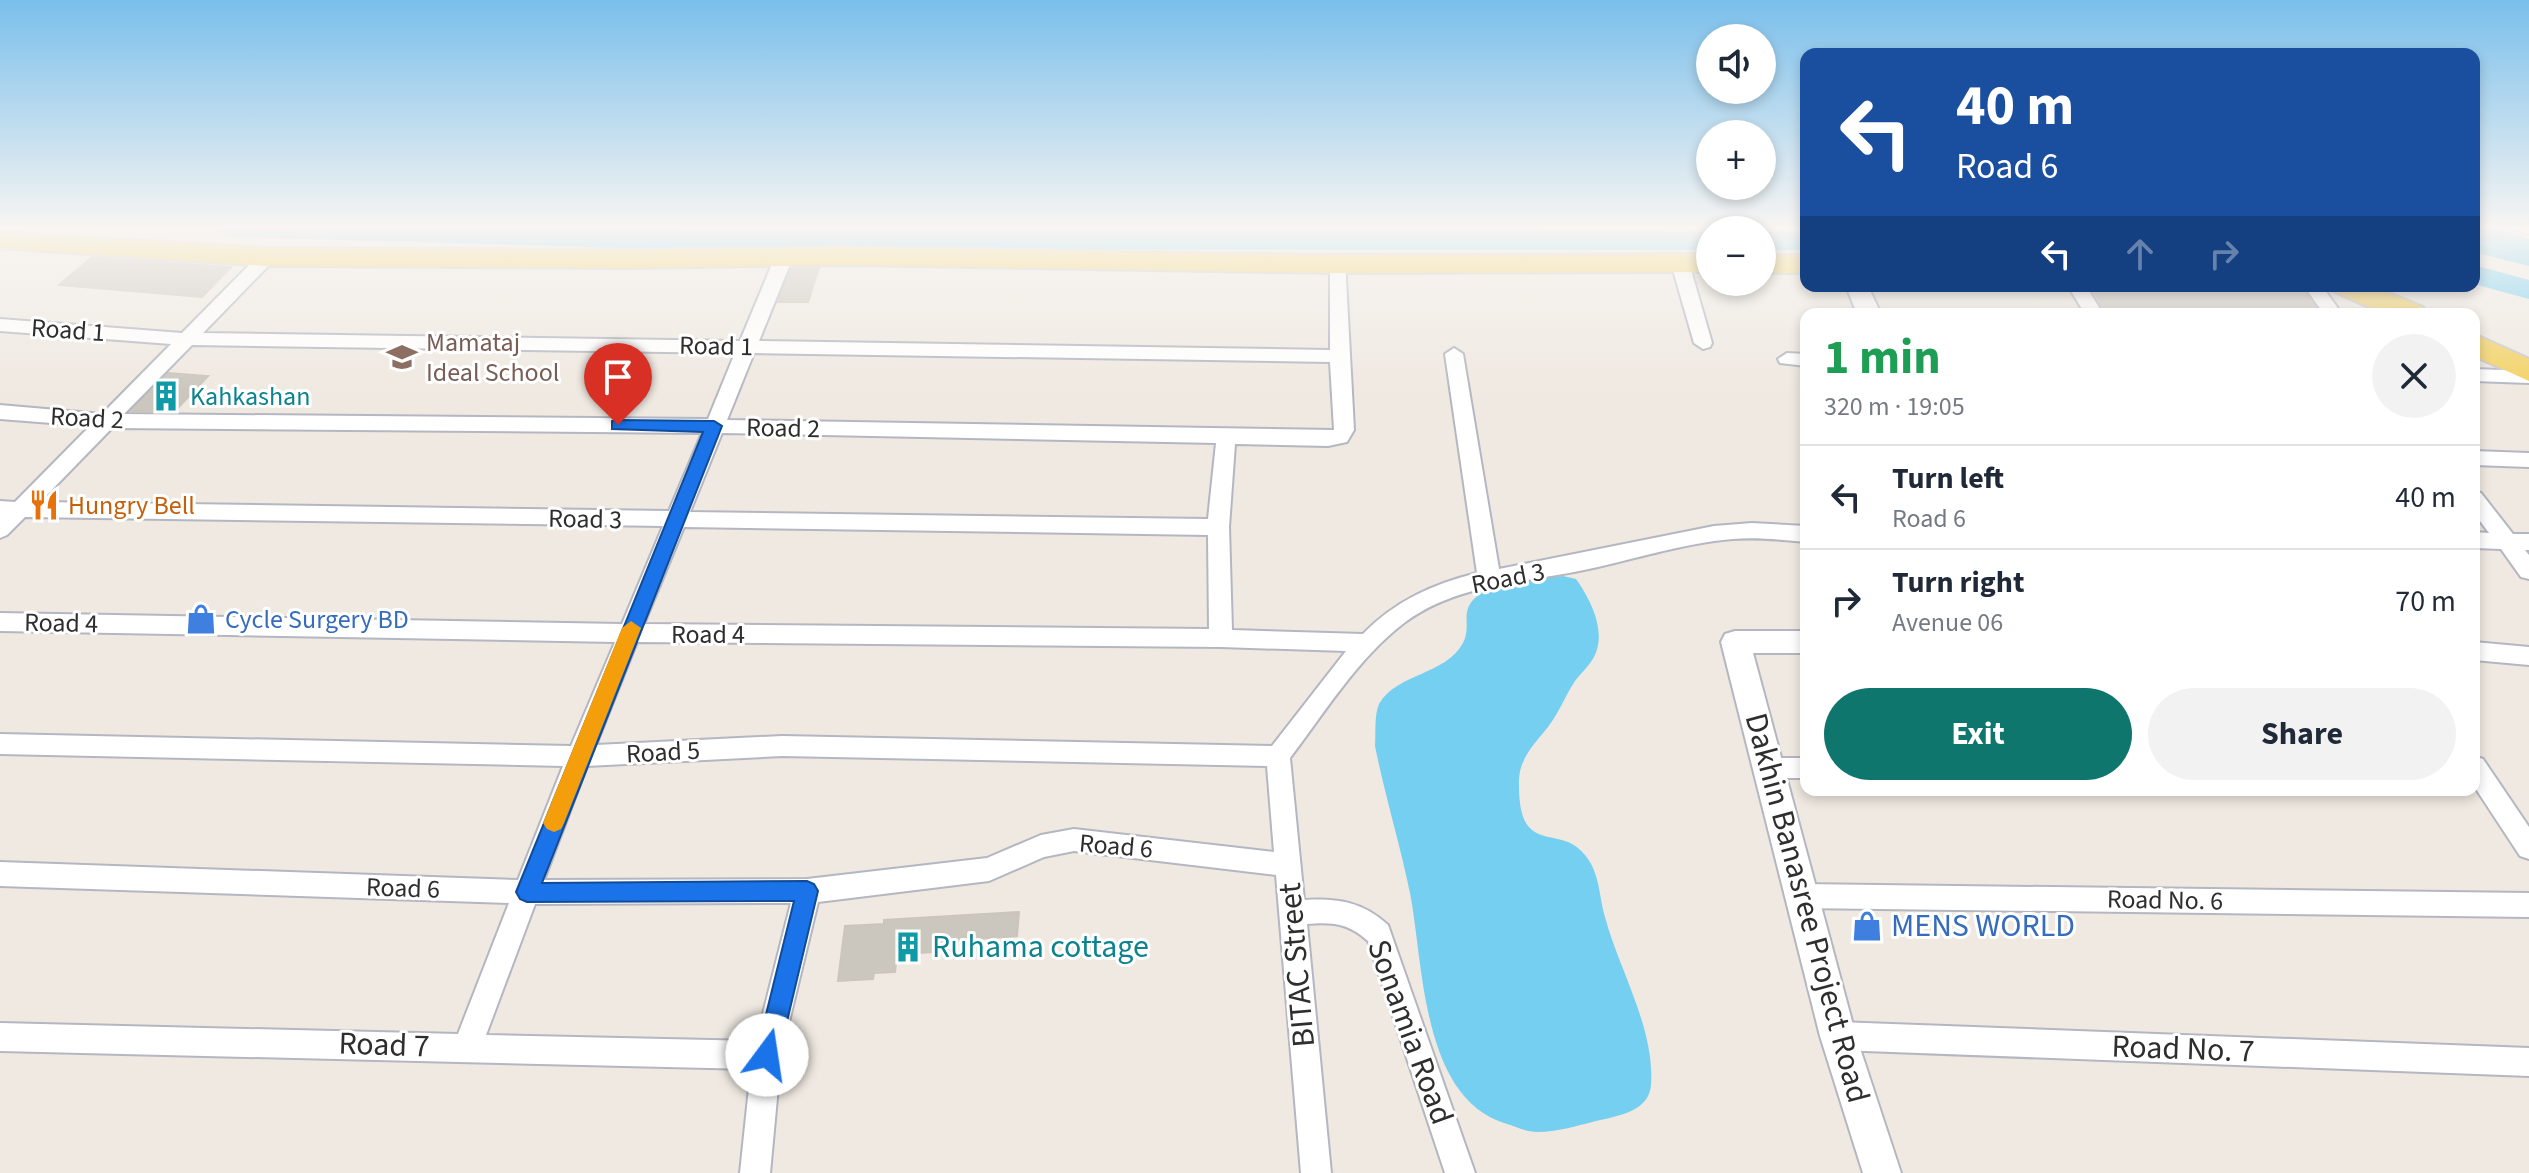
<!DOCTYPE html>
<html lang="en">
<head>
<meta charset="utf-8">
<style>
  :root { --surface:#fff; --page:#f2f2f3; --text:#1f2937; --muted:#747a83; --line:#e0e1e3; --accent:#0f766e }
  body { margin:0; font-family:"Source Sans 3",sans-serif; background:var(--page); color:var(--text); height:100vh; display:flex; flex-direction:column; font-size:30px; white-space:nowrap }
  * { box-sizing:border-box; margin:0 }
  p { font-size:26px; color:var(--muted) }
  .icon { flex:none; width:44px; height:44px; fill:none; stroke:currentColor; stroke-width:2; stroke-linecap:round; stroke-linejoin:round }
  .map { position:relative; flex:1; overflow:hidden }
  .sheet { position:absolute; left:1800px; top:308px; width:680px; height:488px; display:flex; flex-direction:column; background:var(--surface); border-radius:16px; box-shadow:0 4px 12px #0003 }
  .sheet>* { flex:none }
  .top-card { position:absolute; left:1800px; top:48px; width:680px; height:244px; border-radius:16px; box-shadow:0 4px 12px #0003; background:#1a4fa0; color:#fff; overflow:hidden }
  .buttons { position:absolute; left:1696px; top:24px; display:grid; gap:16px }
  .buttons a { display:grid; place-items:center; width:80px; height:80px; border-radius:50%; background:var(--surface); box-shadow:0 4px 12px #0003; font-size:40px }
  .pin { position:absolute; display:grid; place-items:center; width:68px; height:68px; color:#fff; margin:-82px -34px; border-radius:50% 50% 50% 0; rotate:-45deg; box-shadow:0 0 8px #0007 }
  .pin .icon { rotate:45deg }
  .me { position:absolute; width:88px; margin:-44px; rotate:14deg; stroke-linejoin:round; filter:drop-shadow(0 0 6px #0008) }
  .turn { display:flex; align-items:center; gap:28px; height:168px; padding:0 24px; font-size:36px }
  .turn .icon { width:104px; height:104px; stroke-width:2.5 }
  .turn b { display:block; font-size:56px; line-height:68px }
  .lanes { display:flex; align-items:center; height:76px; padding:0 24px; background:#0003; justify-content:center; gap:40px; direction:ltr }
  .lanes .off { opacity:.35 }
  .round { display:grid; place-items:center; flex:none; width:84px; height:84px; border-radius:42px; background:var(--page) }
  .summary { display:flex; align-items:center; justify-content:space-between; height:136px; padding:0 24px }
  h1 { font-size:48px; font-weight:700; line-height:60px; color:#1e9e55 }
  .cta { display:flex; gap:16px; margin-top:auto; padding:16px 24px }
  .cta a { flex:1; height:92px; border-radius:48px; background:var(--accent); color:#fff; font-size:32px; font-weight:700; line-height:92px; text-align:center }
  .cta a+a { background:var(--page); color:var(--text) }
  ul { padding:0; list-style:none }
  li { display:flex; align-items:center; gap:24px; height:104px; padding:0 24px; border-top:2px solid var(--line) }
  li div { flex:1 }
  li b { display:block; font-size:30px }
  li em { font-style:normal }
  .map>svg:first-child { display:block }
  .water { fill:#75cff0 }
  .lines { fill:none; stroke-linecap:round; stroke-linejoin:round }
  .canal { fill:#75cff0; fill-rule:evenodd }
  .river { fill:#75cff0; fill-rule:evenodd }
  .building { fill:#cbc7bf; stroke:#cbc5ba; stroke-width:2 }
  .minor-casing { stroke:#b4b7c1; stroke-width:4 }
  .tertiary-casing { stroke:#b4b7c1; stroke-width:4 }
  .primary-casing { stroke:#c9c9c9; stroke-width:4 }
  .minor { fill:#fff; fill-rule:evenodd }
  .tertiary { fill:#fff; fill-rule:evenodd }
  .primary { fill:#f2d163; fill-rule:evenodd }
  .route { fill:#1a73e8; stroke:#114b97; stroke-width:2 }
  .slow { fill:#f59e0b }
  .labels { text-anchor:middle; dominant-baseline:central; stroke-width:6; stroke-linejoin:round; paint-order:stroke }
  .street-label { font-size:26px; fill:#2e2e2e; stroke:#fff }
  .education-label { font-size:26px; fill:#785e54; stroke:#fff; text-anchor:start }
  .culture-label { font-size:26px; fill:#0d838f; stroke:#fff; text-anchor:start }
  .food-label { font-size:26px; fill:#c56008; stroke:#fff; text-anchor:start }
  .shop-label { font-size:26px; fill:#366cbe; stroke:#fff; text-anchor:start }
  .near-street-label { font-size:32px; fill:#2e2e2e; stroke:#fff }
  .near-shop-label { font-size:32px; fill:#366cbe; stroke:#fff; text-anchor:start }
  .near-culture-label { font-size:32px; fill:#0d838f; stroke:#fff; text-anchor:start }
</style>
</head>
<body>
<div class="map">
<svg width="2529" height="1173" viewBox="0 0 2529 1173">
  <rect width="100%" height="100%" fill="#efe9e1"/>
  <path class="water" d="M1563,576L1576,579C1591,600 1607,632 1594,657C1589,666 1581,673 1575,681C1565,696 1559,713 1548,727C1535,743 1520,758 1519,779C1517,861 1559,821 1585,855C1600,873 1599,896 1605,917C1619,970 1655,1028 1651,1085C1649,1112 1617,1116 1596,1121C1576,1126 1557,1132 1537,1132C1527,1132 1517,1127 1507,1124C1421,1099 1424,965 1410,893C1400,844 1385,796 1375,746C1376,735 1374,715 1379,704C1397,673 1446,675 1463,643C1474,622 1453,607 1490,588C1511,577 1540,578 1563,576Z"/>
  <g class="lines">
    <path class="canal" d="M2474,242L2529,256V266L2474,252Z"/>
    <g class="river">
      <path d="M220,228L1710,232V250L659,249L235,237L225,234Z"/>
      <path d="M2474,228H2491L2529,239V257L2474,241Z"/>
      <rect x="1762" y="232" width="44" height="18"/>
      <path d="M2474,265L2529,280V299L2474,284Z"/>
    </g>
  </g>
  <g class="building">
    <path d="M92,257L231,267L202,297L59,285Z"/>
    <path d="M819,268L808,302H778L791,269Z"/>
    <path d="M2090,286H2301L2320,314H2106Z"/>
    <path d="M168,373L208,376L175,411H131Z"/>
    <path d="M1019,912L1017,936L936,942L935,952L897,954L895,972L874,973L873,979L838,981L845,926L884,924V920Z"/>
  </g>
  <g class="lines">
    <g class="minor-casing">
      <g id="minor">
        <path d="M2519,228H2529V233L2521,232Z"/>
        <path d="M267,252L273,253L276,257L273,261L203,333L740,341L775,257L784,252L793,257L759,341L1330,350V264L1333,260H1345L1354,430L1347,442L1328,446L1235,444L1229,527L1232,630L1363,634C1395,601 1433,584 1477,573L1445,354L1454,348L1463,354L1499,569L1714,526L1752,523L1806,526V542C1782,540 1757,537 1733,539C1682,543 1633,560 1584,570C1522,583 1456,584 1404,623C1358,658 1325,712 1290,758L1304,900C1338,898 1363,902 1388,925L1475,1173H1445L1368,941C1348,923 1333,922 1307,924L1331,1173H1301L1276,875L1074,851L1044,857L989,881L818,902L781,1055L770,1173H740L751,1069L0,1051V1023L458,1034L509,903L0,886V862L518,880L563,766L0,754V734L571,746L615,642L0,631V613L622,624L663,526L25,517L7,535L0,538V501L15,502L90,426L0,419V405L102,414L171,344L0,331V319L182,333L261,253ZM192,345L735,353L708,419L124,414ZM754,353L1330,362L1334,430L727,420ZM112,428L702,433L669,511L40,502ZM722,433L1216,443L1208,519L690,512ZM684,527L1208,535L1209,629L644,624ZM637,642L1221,647L1346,651L1272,746L782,736L596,745ZM782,756L1267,766L1274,852L1074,829L1041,835L987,858L807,879L544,880L587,766ZM791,903L756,1041L486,1035L535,904Z"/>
        <path d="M1680,258L1689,263L1712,343L1710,347L1703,349L1694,343L1671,263Z"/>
        <path d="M2068,286H2086L2103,314H2085Z"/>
        <path d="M2304,286H2322L2342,314H2324Z"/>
        <path d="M1787,353L1806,354V366L1780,363L1778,359Z"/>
        <path d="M2474,369L2529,371V383L2474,381Z"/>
        <path d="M2474,451L2529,453V467L2474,465Z"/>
        <path d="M2474,491L2481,493L2513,534H2529V550H2525L2529,555V579L2521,577L2501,549L2474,548V532L2489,533L2474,513Z"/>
        <path d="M2474,642L2529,647V665L2474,660Z"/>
        <path d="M2474,756L2483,759L2529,827V859L2520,856L2474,786Z"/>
        <path d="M1767,758H1806V778H1767L1758,775L1755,768L1758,761Z"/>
        <path d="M1801,884L2529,893V917L1801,908L1792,904L1788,896L1792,888Z"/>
        <path d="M1838,1022L2529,1048V1076L1838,1050L1828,1046L1824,1036L1828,1026Z"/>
      </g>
    </g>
    <g class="tertiary-casing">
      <g id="tertiary">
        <path d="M1846,286H1868L1881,314H1857Z"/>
        <path d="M1735,631H1806V653H1753L1856,1036L1901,1173H1863L1820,1036L1721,642L1725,634Z"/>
      </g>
    </g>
    <g class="primary-casing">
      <g id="primary">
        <path d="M0,232L267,248L627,250L846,247L1339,255L1710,254V272L1339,273L846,265L627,268L267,266L0,248Z"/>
        <rect x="1762" y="255" width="44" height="18"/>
        <path d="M2326,286H2373L2423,307L2427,314C2415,314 2398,317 2387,313C2377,311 2330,291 2326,286Z"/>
        <path d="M2474,334L2529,359V381L2474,356Z"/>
      </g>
    </g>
    <use href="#minor" class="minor"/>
    <use href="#tertiary" class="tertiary"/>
    <use href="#primary" class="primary"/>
  </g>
  <linearGradient id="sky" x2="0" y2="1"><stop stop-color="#7abfeb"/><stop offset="0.58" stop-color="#f8f5f2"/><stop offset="1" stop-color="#f8f5f2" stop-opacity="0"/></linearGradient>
  <rect width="2529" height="392" fill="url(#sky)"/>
  <path class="route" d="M618,420L714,421L722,426L542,883L807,881L814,884L818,891L779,1055L776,1063L767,1066L759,1063L756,1055L794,901L527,902L520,899L516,892L703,432L612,429V421Z"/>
  <path class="slow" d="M631,621L641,628L564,823L561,829L554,832L547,829L543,823L622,628Z"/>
  <defs>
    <g id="school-bare" transform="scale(2.4)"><path d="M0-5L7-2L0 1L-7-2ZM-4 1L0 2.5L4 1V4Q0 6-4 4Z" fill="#8d6e63" stroke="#fff" stroke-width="2.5" paint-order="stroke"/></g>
    <g id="building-bare" transform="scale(2.4)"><path d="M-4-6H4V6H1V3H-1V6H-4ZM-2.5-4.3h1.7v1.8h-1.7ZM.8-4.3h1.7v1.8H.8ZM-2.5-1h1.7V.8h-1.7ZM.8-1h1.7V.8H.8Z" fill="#0f9aa8" stroke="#fff" stroke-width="2.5" paint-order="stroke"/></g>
    <g id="restaurant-bare" transform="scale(2.4)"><path d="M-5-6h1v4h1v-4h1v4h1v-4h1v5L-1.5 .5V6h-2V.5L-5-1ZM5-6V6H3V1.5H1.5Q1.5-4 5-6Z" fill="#e8710a" stroke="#fff" stroke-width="2.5" paint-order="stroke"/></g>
    <g id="shop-bare" transform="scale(2.4)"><path d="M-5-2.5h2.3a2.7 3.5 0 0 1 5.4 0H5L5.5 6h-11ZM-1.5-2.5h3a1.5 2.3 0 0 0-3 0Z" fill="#3f7fe0" stroke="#fff" stroke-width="2.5" paint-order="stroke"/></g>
  </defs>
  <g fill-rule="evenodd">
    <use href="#school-bare" x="402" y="357"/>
    <use href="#building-bare" x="166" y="396"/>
    <use href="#restaurant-bare" x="44" y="505"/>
    <use href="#shop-bare" x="201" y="619"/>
    <use href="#shop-bare" x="1867" y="926"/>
    <use href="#building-bare" x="908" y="947"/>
  </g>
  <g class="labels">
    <g class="street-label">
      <text transform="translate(68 330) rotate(4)">Road 1</text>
      <text transform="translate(716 346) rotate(1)">Road 1</text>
      <text transform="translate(87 418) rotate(3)">Road 2</text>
      <text transform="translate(783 428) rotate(1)">Road 2</text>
      <text transform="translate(585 519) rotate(1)">Road 3</text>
      <text transform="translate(1508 578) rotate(-11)">Road 3</text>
      <text transform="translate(61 623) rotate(1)">Road 4</text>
      <text x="708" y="634">Road 4</text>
      <text transform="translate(663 752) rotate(-3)">Road 5</text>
      <text transform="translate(1116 846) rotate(5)">Road 6</text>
      <text transform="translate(403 888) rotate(2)">Road 6</text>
      <text transform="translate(2165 900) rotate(1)">Road No. 6</text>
    </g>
    <g class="education-label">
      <text x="426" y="342">Mamataj<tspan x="426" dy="30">Ideal School</tspan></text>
    </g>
    <g class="culture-label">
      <text x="190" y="396">Kahkashan</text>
    </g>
    <g class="food-label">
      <text x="68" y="505">Hungry Bell</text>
    </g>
    <g class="shop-label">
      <text x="225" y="619">Cycle Surgery BD</text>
    </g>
    <g class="near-street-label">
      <text transform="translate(1807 908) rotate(75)">Dakhin Banasree Project Road</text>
      <text transform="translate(1297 965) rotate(-95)">BITAC Street</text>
      <text transform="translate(1410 1032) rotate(70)">Sonamia Road</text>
      <text transform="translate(384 1045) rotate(2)">Road 7</text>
      <text transform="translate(2183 1049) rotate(2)">Road No. 7</text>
    </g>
    <g class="near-shop-label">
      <text x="1891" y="926">MENS WORLD</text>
    </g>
    <g class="near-culture-label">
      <text x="932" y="947">Ruhama cottage</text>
    </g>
  </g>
</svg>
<div class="buttons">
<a><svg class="icon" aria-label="sound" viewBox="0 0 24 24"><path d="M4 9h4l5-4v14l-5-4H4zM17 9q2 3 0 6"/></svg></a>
<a>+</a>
<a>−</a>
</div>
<div class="pin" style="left:618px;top:425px;background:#d93025"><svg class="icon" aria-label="arrive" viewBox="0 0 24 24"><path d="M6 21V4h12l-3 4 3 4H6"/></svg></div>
<svg class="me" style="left:767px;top:1055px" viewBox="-20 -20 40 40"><circle r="19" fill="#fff"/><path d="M0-13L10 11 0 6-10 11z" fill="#1a73e8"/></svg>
<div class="top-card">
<div class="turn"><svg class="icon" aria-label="left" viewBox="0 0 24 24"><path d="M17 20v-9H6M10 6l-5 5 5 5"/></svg><div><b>40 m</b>Road 6</div></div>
<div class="lanes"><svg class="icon" aria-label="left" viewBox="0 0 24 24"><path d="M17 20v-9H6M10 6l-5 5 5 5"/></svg><svg class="icon off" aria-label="ahead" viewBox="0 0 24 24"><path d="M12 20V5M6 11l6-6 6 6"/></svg><svg class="icon off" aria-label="right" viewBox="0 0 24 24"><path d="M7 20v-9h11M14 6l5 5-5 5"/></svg></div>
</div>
<section class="sheet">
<div class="summary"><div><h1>1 min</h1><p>320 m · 19:05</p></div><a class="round"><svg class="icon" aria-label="close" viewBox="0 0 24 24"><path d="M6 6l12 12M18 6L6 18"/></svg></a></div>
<ul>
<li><svg class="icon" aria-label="left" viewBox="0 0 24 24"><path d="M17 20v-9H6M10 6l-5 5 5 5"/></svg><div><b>Turn left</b><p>Road 6</p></div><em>40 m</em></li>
<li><svg class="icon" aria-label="right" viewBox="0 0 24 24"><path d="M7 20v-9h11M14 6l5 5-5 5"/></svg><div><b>Turn right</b><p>Avenue 06</p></div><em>70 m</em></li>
</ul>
<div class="cta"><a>Exit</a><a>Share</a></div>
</section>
</div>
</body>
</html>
